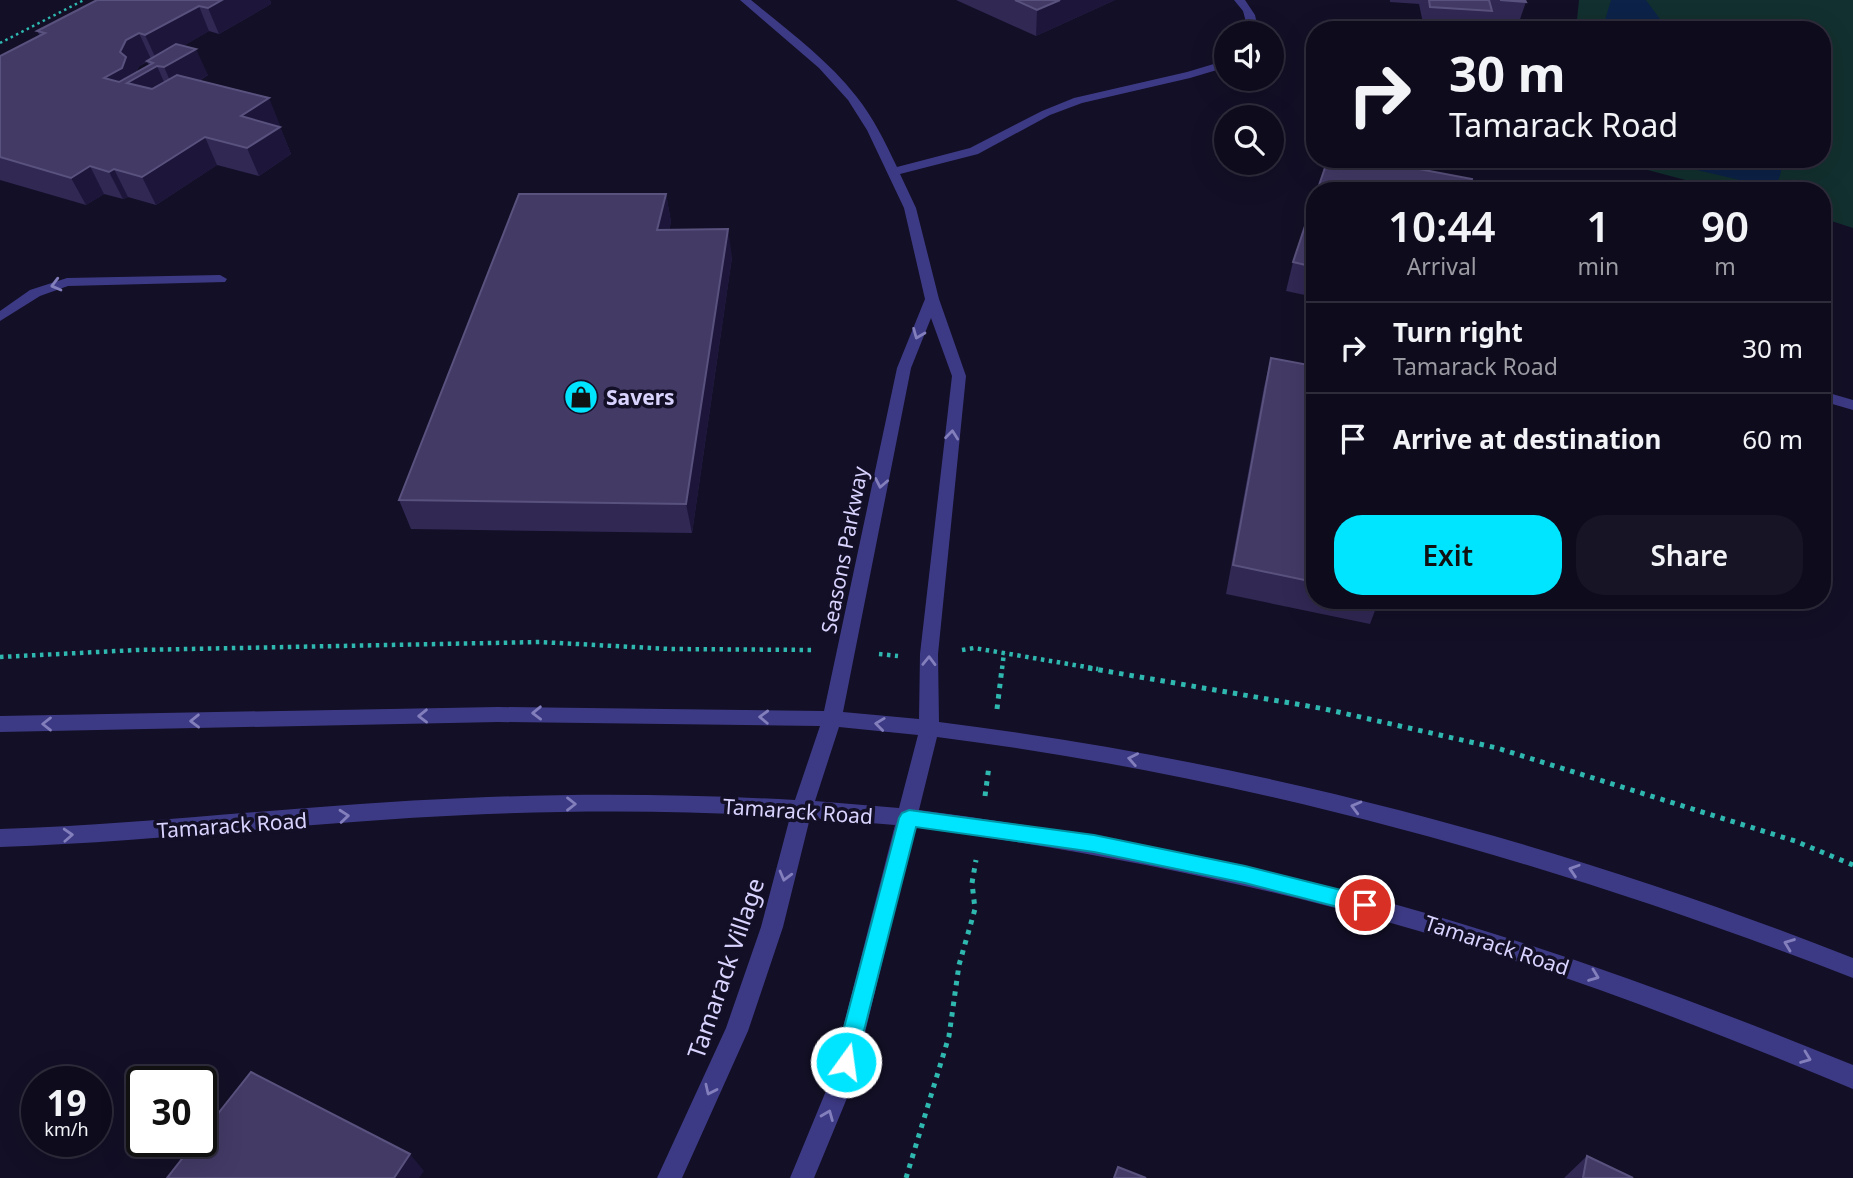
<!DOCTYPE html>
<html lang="en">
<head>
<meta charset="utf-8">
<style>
  :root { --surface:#0e0b1c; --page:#171425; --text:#f1f3f6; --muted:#9b9ba3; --line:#2e2b3b; --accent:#00e5ff }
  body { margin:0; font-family:"Noto Sans",sans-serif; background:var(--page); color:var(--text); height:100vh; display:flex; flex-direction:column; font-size:26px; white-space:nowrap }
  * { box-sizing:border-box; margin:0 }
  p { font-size:23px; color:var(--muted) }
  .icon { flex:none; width:38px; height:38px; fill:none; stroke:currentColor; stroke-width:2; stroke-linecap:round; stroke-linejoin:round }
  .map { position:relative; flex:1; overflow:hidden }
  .side { position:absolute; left:1306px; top:182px; width:525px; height:427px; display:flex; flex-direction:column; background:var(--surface); border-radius:28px; box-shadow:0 7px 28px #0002,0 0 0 2px var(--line) }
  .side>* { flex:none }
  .hud { position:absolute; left:1306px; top:21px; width:525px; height:147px; border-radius:28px; box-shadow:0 7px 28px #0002,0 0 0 2px var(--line); background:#0e0b1c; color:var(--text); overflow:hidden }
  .controls { position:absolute; left:1214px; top:21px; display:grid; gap:14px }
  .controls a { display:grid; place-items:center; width:70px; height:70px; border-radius:50%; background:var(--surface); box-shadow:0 7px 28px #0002,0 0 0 2px var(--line); font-size:35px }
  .speed { position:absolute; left:21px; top:1066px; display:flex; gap:14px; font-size:35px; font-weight:700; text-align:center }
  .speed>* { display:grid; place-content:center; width:91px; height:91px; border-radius:50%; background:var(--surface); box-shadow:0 7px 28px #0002,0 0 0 2px var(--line); line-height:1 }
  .speed small { font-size:18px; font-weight:400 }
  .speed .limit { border:4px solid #111; border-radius:10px; background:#fff; color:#111 }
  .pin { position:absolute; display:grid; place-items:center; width:60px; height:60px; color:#fff; margin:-30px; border:4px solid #fff; border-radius:50%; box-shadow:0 2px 7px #0007 }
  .me { position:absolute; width:77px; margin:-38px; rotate:14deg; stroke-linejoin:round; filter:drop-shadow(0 0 5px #0008) }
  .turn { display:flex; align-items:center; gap:24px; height:147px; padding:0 28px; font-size:32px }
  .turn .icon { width:91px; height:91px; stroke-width:2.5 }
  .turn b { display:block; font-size:49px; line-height:60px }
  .eta { display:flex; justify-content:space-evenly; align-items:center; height:119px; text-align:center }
  .eta b { font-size:42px; font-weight:600; line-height:49px }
  .action { display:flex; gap:14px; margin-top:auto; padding:14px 28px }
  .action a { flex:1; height:80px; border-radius:28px; background:var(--accent); color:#111; font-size:28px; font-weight:600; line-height:80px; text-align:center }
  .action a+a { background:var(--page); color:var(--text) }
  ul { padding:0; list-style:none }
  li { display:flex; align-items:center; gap:21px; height:91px; padding:0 28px; border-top:2px solid var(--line) }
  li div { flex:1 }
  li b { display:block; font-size:26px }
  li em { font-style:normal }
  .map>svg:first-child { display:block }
  .green { fill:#12302f }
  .water { fill:#0c2248 }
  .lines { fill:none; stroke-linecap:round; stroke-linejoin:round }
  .path-far2 { stroke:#2fb8b0; stroke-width:2.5; stroke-dasharray:2.5 3.5; stroke-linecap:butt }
  .path-far1 { stroke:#2fb8b0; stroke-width:4.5; stroke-dasharray:3.5 4.5; stroke-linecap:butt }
  .path { stroke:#2fb8b0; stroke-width:5; stroke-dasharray:4.5 6; stroke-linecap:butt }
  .minor { fill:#3d3a85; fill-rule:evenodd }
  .wall { fill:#312854; fill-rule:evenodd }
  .shaded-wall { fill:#1d163a }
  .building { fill:#433a66; stroke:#5a527e; stroke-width:2 }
  .oneway { stroke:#837fbc }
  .route { fill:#00e5ff; stroke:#0095a6; stroke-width:2 }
  .labels { text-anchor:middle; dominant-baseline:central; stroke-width:7; stroke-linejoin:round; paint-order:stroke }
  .poi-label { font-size:21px; font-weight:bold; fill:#d9d4ff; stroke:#130f26; text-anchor:start }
  .street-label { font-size:21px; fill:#d9d4ff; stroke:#130f26 }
  .near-street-label { font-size:24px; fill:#d9d4ff; stroke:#130f26 }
</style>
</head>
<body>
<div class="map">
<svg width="1853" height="1178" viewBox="0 0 1853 1178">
  <rect width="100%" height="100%" fill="#130f26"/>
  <path class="green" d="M1579,0H1853V228L1822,218V191H1727L1606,159H1822V30H1576Z"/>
  <g class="water">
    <path d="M1611,0H1646L1668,30H1602Z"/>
    <path d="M1650,159H1777L1781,171L1779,179L1772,184L1761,185Z"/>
  </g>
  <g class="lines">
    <path class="path-far2" d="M0,43L84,0"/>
    <g class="path-far1">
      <path d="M962,650L974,648L1098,669"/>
      <path d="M879,654L898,656"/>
      <path d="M0,657L137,650L540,642L670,649L814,650"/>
      <path d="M1002,669L1004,653"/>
    </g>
    <g class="path">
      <path d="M1088,668L1325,709L1497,748L1795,841L1853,865"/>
      <path d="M997,709L1002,668"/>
      <path d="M985,796L989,766"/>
      <path d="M906,1178L949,1036L959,965L975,909L972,883L976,860"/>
    </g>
    <g class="minor">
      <path d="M740,0H751C787,30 827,59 856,96C873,117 885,142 897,167L970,148L1042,111L1074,98L1187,72L1227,60V67L1190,78L1082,103L1050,115L978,154L900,174L916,208L939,299L966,376L938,654L939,722C1252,761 1559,842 1853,958V978C1557,863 1252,777 937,737L919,810C1038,826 1156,845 1272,873C1472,919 1664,988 1853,1065V1089C1701,1026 1549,967 1391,923C1234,879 1076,849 915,827L852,1086L814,1178H790L828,1086L895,825L810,818L783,927L748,1031L682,1178H657L726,1028L761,927L790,817C682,810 574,810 466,815C311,822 156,842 0,847V829C156,824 311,804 466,798C576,793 686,794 795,800L820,726L498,722L0,732V716L498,707L824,711L897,368L925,299L904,208L867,130L848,100L819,68ZM931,318L952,376L920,654L919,719L843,712L911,368ZM839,727L918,735L899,808L815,801Z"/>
      <path d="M1234,0H1245L1255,15L1259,33H1249L1243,11Z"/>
      <path d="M220,275L227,279L225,282L68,286L40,296L0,321V311L30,290L67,278Z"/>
      <path d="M1822,391L1853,400V410L1822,401Z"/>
    </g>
  </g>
  <g class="wall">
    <path d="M97,0H270L271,4L219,34L209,31L183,46L208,75L199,81L280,125L279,126L280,127L291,154L259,176L217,165L156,205L128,197L123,199L104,194L86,205L0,180V56L40,36L37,31ZM147,62L149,65L136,72L139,66Z"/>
    <path d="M956,0H1115L1036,36Z"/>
    <path d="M1390,0H1525L1526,2L1519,22L1489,20L1486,30H1452L1424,28L1419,4L1390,2Z"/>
    <path d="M666,194L671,222L669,230L732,257L692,533L411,529L399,500Z"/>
    <path d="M1314,199V297L1286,291L1293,262Z"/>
    <path d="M1271,358L1314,366V600H1379L1370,624L1226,594L1264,387Z"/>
    <path d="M1587,1156L1633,1178H1564Z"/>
  </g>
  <g class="shaded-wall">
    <path d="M222,0H270L271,4L219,34L208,8Z"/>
    <path d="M1060,0H1115L1036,36L1037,10Z"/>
    <path d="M199,6L209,31L157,61L145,35Z"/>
    <path d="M139,33L151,59L139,66L134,75L157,66L169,93L140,110L104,78L120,52L126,40Z"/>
    <path d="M196,49L208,75L176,94L164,67Z"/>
    <path d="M269,98L280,125L252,144L241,116Z"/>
    <path d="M280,127L291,154L259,176L247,148Z"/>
    <path d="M205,137L217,165L156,205L142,177Z"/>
    <path d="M90,166L104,194L86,205L71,178Z"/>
    <path d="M114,169L128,197L123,199L109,172Z"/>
    <path d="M666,194L671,222L662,258L657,230Z"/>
    <path d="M728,229L732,257L692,533L686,504Z"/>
    <path d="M410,1154L424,1171L419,1178H394Z"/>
  </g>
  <g class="building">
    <path d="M97,0H222L208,8L199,6L145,35L139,33L126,40L120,52L126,57L122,68L104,78L119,82L153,63L147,61L176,44L196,49L164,67L157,66L127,83L152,89L177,75L269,98L241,116L280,127L247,148L205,137L142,177L114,169L109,172L90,166L71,178L0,157V56L45,33L37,31Z"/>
    <path d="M1015,0H1060L1037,10Z"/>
    <path d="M1429,0H1489L1492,11L1430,7Z"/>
    <path d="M1500,0H1525L1526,2Z"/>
    <path d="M1328,159H1366L1472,179L1469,191H1317Z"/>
    <path d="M519,194H666L657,230L728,229L686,504L399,500Z"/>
    <path d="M1314,199V267L1293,262Z"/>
    <path d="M1271,358L1314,366V582L1233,565Z"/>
    <path d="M251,1072L410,1154L394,1178H167L196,1141H201V1135Z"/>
    <path d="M1587,1156L1633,1178H1583Z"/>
    <path d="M1118,1167L1146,1178H1114Z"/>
  </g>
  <defs><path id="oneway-chevron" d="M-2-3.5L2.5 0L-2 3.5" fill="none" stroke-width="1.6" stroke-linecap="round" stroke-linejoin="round" transform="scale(1.75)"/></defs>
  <g class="oneway">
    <use href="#oneway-chevron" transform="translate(56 285) rotate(165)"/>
    <use href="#oneway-chevron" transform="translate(918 334) rotate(112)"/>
    <use href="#oneway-chevron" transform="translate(952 435) rotate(-84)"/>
    <use href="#oneway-chevron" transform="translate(881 483) rotate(101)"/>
    <use href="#oneway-chevron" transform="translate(929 661) rotate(-89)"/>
    <use href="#oneway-chevron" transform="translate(537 713) rotate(179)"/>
    <use href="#oneway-chevron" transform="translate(423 716) rotate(179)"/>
    <use href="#oneway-chevron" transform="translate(764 717) rotate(-178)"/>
    <use href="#oneway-chevron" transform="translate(195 721) rotate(179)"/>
    <use href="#oneway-chevron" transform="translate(47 724) rotate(180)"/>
    <use href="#oneway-chevron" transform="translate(880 724) rotate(-173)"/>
    <use href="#oneway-chevron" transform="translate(1133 759) rotate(-169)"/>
    <use href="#oneway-chevron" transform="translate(571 804)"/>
    <use href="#oneway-chevron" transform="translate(1356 807) rotate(-165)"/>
    <use href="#oneway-chevron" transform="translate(344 816) rotate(-5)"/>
    <use href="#oneway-chevron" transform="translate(68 835) rotate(-3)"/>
    <use href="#oneway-chevron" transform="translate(1574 870) rotate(-162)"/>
    <use href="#oneway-chevron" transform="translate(785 876) rotate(105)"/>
    <use href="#oneway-chevron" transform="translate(1789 944) rotate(-159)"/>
    <use href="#oneway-chevron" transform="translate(1594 976) rotate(21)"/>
    <use href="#oneway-chevron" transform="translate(1806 1058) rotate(21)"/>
    <use href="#oneway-chevron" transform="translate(710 1090) rotate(115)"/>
    <use href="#oneway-chevron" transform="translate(828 1115) rotate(-68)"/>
  </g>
  <path class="route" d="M909,810L1094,835L1245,866L1365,896L1372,899L1375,905L1372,911L1365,914L1245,883L1094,852L916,827L856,1062L853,1069L846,1072L838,1069L835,1062L899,818L902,813Z"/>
  <defs>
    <g id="shop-disc" transform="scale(1.75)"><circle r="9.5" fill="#00e5ff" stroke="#130f26"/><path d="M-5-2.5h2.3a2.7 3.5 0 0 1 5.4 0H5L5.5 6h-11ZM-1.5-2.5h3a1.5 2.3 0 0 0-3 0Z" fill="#111"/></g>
  </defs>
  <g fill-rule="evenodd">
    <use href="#shop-disc" x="581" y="397"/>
  </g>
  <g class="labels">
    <g class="poi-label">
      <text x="606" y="397">Savers</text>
    </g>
    <g class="street-label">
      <text transform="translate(844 550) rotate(-79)">Seasons Parkway</text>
      <text transform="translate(798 811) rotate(4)">Tamarack Road</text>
      <text transform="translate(232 825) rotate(-4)">Tamarack Road</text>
      <text transform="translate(1497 945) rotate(18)">Tamarack Road</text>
    </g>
    <g class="near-street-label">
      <text transform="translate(725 968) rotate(-71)">Tamarack Village</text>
    </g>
  </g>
</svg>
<div class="controls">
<a><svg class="icon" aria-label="sound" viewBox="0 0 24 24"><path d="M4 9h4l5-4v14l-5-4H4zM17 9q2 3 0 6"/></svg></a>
<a><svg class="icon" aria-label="search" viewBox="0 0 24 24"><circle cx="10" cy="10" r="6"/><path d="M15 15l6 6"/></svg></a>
</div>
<div class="speed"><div>19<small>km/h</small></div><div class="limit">30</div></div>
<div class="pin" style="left:1365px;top:905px;background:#d93025"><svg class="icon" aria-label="arrive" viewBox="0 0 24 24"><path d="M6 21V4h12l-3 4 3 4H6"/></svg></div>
<svg class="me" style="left:846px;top:1062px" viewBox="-20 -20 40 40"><circle r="17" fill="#00e5ff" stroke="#fff" stroke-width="3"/><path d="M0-11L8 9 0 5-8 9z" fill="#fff"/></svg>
<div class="hud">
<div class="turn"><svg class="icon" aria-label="right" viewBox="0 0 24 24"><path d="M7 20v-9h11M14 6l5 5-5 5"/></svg><div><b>30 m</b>Tamarack Road</div></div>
</div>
<section class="side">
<div class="eta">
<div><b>10:44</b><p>Arrival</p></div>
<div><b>1</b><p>min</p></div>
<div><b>90</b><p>m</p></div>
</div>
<ul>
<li><svg class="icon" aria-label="right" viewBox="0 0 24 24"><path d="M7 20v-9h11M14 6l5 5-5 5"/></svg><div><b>Turn right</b><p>Tamarack Road</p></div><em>30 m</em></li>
<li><svg class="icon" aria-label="arrive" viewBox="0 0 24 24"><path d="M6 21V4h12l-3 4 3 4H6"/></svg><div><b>Arrive at destination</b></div><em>60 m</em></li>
</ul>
<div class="action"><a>Exit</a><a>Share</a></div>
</section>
</div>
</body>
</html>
